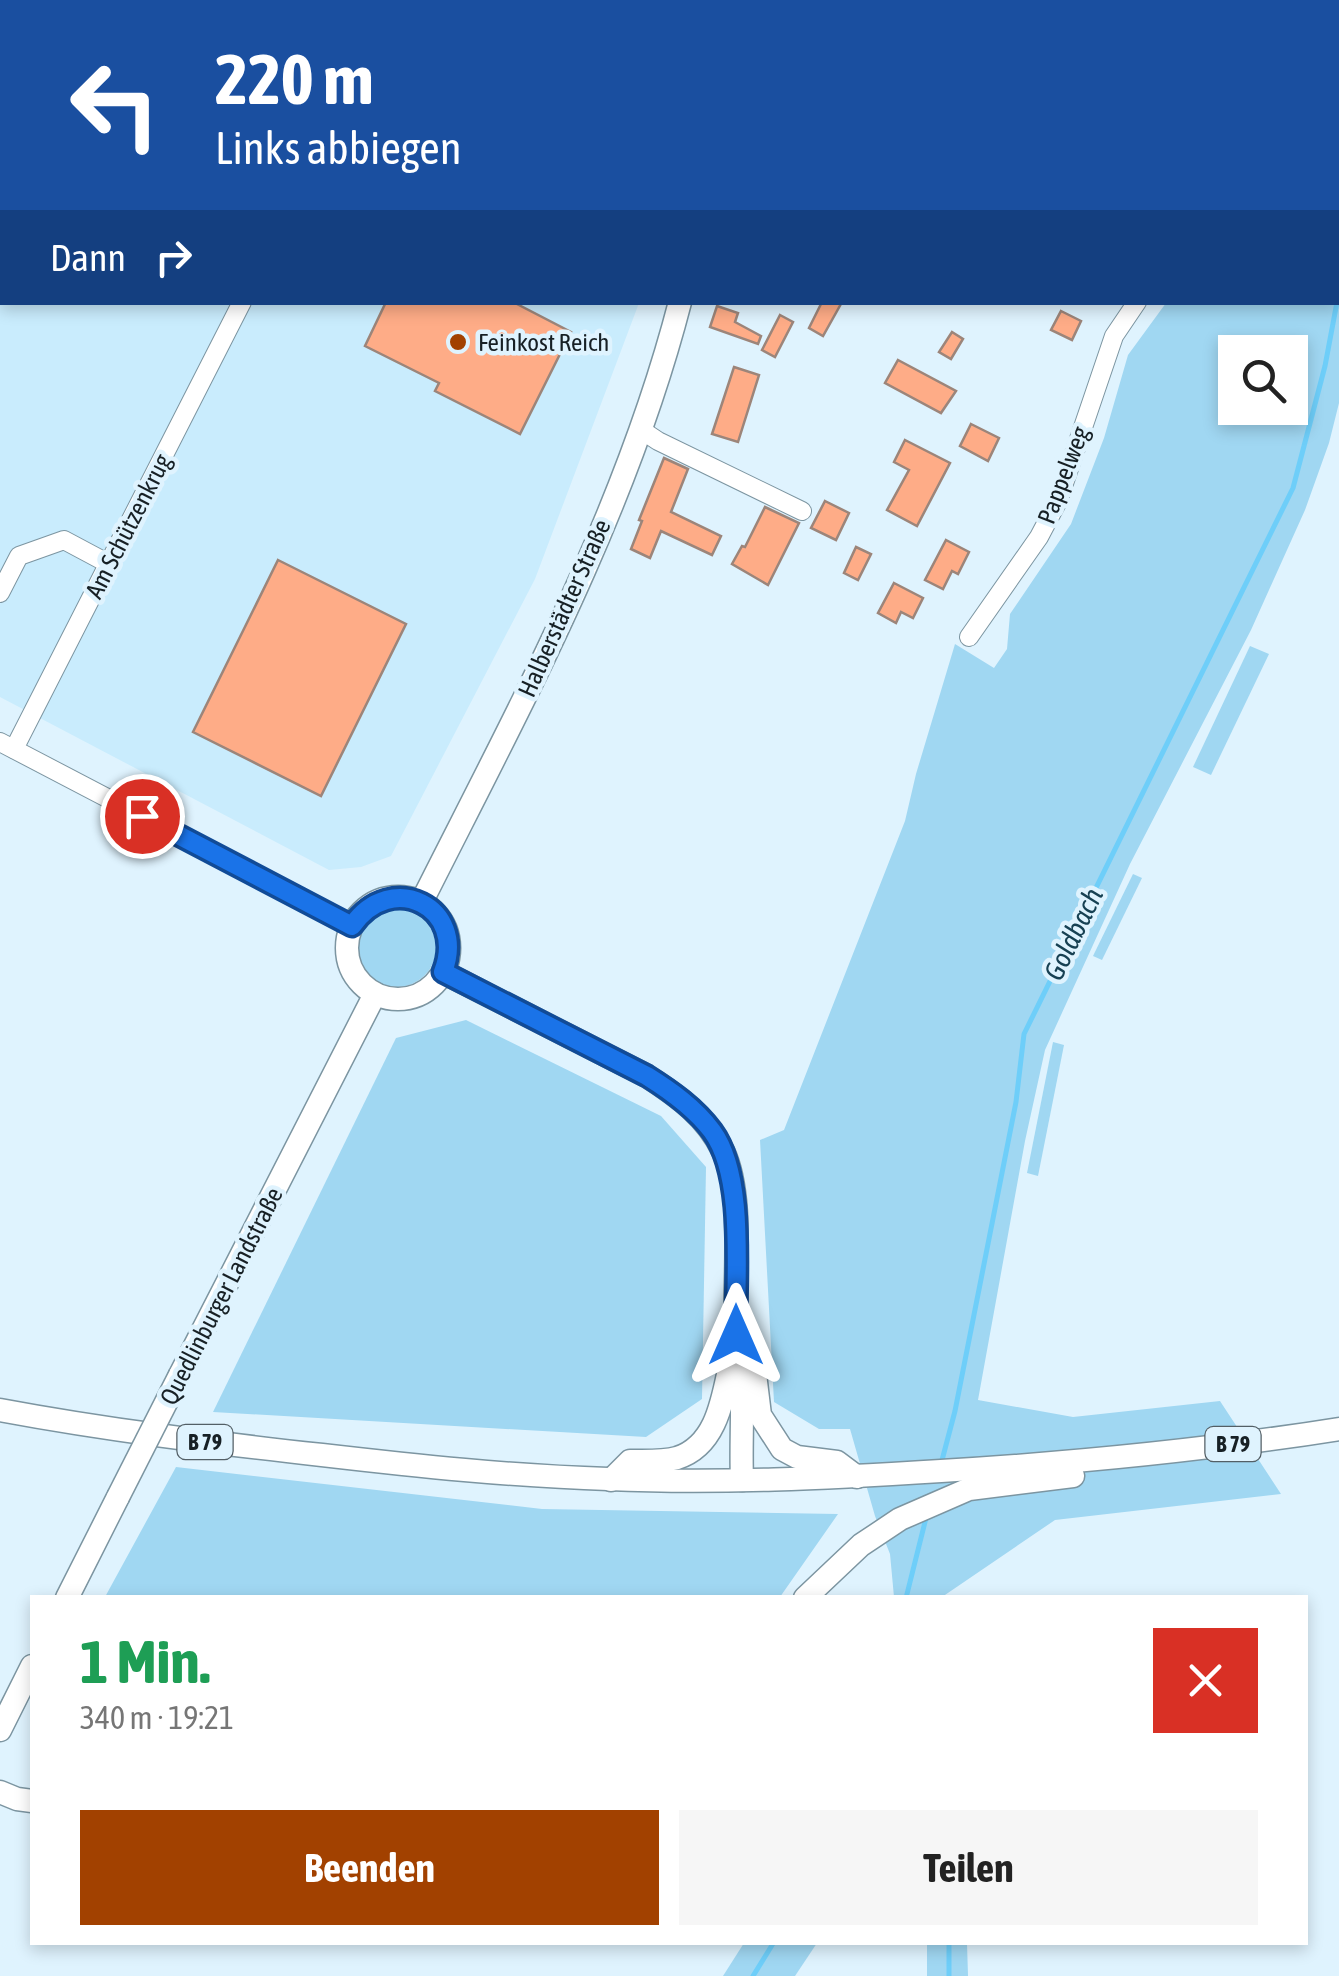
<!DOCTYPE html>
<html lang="de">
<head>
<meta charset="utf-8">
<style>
  :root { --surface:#fff; --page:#f6f6f6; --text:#222; --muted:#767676; --accent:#a24100 }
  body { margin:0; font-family:"Asap Condensed",sans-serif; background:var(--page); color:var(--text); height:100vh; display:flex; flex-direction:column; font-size:38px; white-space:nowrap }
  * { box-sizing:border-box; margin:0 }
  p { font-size:32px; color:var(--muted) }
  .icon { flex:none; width:55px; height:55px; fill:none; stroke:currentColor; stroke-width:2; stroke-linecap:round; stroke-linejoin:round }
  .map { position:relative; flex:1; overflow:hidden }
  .panel { position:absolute; left:30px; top:1595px; width:1278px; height:350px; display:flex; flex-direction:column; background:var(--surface); border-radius:0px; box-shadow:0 5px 15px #0003 }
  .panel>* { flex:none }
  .guide { position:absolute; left:0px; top:0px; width:1340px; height:305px; box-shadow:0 5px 15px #0003; background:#1a4fa0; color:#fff; overflow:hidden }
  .fabs { position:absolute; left:1218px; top:335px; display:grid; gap:20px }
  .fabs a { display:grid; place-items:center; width:90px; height:90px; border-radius:0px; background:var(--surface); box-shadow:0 5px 15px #0003; font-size:50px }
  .pin { position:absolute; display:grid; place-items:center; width:85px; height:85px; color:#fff; margin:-42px; border:5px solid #fff; border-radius:50%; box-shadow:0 2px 10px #0007 }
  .me { position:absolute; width:110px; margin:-55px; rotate:0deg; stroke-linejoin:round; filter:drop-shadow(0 0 8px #0008) }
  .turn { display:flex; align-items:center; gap:35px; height:210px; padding:0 50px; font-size:45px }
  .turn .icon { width:130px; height:130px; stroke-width:2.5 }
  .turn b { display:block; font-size:70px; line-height:85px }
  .then { display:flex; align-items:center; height:95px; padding:0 50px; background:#0003; gap:20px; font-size:38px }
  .round { display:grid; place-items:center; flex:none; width:105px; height:105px; border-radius:0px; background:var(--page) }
  .head { display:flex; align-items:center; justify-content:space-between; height:170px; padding:0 50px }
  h1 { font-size:60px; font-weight:700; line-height:75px; color:#1e9e55 }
  .action { display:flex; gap:20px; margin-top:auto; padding:20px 50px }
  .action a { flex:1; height:115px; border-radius:0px; background:var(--accent); color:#fff; font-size:40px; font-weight:700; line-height:115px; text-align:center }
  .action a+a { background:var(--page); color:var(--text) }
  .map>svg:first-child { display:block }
  .built { fill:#c9ecfd }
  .green { fill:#a0d7f2; fill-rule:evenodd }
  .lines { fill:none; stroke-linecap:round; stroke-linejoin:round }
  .stream { stroke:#6ecef9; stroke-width:5 }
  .building { fill:#feac87; stroke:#9c857a; stroke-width:2.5 }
  .minor-casing { stroke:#7c95a1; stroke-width:20 }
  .major-casing { stroke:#7c95a1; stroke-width:25 }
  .minor { stroke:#fff; stroke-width:18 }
  .major { stroke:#fff; stroke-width:22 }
  .major-bridge-casing { stroke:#7c95a1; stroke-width:25; stroke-linecap:butt }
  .major-bridge { stroke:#fff; stroke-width:22 }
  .route-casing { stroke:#114b97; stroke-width:25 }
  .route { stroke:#1a73e8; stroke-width:18 }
  .poi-dot { fill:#a24100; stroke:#dff3fe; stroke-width:4 }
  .labels { text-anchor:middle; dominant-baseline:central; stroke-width:9; stroke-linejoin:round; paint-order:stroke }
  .shield { fill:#dff3fe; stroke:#535f66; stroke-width:2.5 }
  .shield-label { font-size:22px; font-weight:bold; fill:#172025 }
  .poi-label { font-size:25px; fill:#172025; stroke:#dff3fe; text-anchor:start }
  .street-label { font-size:25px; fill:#172025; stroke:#dff3fe }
  .water-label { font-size:28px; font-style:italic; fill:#174153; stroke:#dff3fe }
</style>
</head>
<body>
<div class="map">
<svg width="1339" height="1976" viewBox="0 0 1339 1976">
  <rect width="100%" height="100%" fill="#dff3fe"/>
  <g class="built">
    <path d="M309,0H724V2H308Z"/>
    <path d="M0,2L2,3V302L639,303L535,579L391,856L361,867L329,870L0,697Z"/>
  </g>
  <g class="green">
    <path d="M1231,0H1339V403L1329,443L1305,510L1251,630L1130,864L1045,1050L1025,1141L978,1400L1073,1417L1220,1401L1281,1494L1055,1520L942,1597H894L890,1554L875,1516L850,1429H819L774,1402L760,1140L784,1130L905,821L916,774L955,644L994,668L1007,649L1010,614L1071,524L1104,438L1128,355L1166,303L1338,302V2H1231ZM1235,352H1290V408H1235Z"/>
    <path d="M1250,646L1269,654L1211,775L1193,767Z"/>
    <path d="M1133,874L1142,878L1102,960L1093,956Z"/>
    <circle cx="397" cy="948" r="39"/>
    <path d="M466,1020L661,1116L706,1167L702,1399L646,1437L213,1412L396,1038Z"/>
    <path d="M1053,1042L1064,1045L1038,1176L1027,1173Z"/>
    <path d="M176,1467L542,1509L838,1514L780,1597H105Z"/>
    <path d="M744,1943L745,1942L817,1943L795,1976H723Z"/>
    <path d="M927,1943H967L968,1976H927Z"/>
  </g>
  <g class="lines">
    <g class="stream">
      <path d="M941,1464L955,1411L1016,1102L1024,1034L1293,488L1325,366L1337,302"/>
      <path d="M906,1598L926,1518"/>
      <path d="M753,1976L774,1942"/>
      <path d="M949,1976V1942"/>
    </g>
  </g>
  <g class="building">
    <path d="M386,302H513L571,332L520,434L435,391L439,383L365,346Z"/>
    <path d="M822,302H842L823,336L809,328Z"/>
    <path d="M717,306L738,313L735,322L761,336L758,344L710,327Z"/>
    <path d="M1061,311L1081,321L1072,340L1051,330Z"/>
    <path d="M780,315L793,322L775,357L762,350Z"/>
    <path d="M952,332L963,339L951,359L939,352Z"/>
    <path d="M898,360L956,391L941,413L885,383Z"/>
    <path d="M734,367L759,375L738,442L712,434Z"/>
    <path d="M971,424L999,438L988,461L960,446Z"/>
    <path d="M905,440L950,463L917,526L887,510L909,470L894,462Z"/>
    <path d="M664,458L688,469L671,512L721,536L712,555L661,531L650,558L631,549L642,521L639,520Z"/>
    <path d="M825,501L849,513L836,540L811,528Z"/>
    <path d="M765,507L799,523L768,585L732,564L742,546L745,547Z"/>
    <path d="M946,540L969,552L958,574L952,571L943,589L925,580Z"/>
    <path d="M856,547L871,554L858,580L844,573Z"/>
    <path d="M278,560L406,624L321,796L193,732Z"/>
    <path d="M894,583L923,598L913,618L901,612L896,623L878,613Z"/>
  </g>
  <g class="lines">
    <g class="minor-casing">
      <g id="minor">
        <path d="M37,0L42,2"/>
        <path d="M1219,0L1220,2"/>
        <path d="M640,429L658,441L802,511"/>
        <path d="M0,593L19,556L64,540L109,564"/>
        <path d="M969,637L1039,537L1058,501L1114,336L1137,302"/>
        <path d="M0,742L352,926"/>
        <path d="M14,749L242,302"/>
      </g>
    </g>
    <g class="major-casing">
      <g id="major">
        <path d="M755,2L756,0"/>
        <circle cx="398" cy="948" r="51"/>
        <path d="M421,903C519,708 625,515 680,302"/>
        <path d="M443,972L647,1076C678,1096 707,1117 723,1151C745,1197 733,1281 736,1334C737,1360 741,1385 742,1411C742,1434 741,1457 742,1480"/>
        <path d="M736,1335L753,1357L760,1415L782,1449L797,1457L837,1462L857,1477"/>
        <path d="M180,1375L375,994"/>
        <path d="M0,1410C107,1430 214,1443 322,1455C417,1466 512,1476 608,1479C719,1484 830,1478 941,1471C1074,1463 1207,1450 1339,1429"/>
        <path d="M611,1480L630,1461C645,1461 662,1462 677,1458C718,1445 723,1396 731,1360"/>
        <path d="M67,1598L118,1497"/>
        <path d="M805,1598L861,1545L900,1519L969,1489L1073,1476"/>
        <path d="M0,1730L32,1666"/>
        <path d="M0,1792L17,1799L32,1801"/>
      </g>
    </g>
    <use href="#minor" class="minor"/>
    <use href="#major" class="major"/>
    <g class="major-bridge-casing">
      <path id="major-bridge" d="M118,1497L180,1375"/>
    </g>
    <use href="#major-bridge" class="major-bridge"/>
  </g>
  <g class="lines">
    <g class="route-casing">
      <path id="route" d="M142,816L352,926C391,869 468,907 443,972L647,1076C671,1091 695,1108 712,1131C746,1177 735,1278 736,1335"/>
    </g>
    <use href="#route" class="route"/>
  </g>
  <circle class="poi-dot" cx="458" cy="342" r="10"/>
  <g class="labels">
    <g class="shield">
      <rect x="177.5" y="1425" width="55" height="34" rx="8"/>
      <rect x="1205.5" y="1427" width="55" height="34" rx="8"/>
    </g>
    <g class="shield-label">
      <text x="205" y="1442">B 79</text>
      <text x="1233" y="1444">B 79</text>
    </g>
    <g class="poi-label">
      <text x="478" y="342">Feinkost Reich</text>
    </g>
    <g class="street-label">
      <text transform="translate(1063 475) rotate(-69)">Pappelweg</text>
      <text transform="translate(128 526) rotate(-63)">Am Schützenkrug</text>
      <text transform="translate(564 608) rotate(-66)">Halberstädter Straße</text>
      <text transform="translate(221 1296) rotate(-63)">Quedlinburger Landstraße</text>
    </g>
    <g class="water-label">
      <text transform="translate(1073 934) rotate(-64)">Goldbach</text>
    </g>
  </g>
</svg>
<div class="fabs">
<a><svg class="icon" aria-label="search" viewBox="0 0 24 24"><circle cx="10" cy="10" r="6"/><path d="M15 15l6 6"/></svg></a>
</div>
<div class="pin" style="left:142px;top:816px;background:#d93025"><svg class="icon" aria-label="arrive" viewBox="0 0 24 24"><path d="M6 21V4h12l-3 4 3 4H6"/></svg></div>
<svg class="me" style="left:736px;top:1335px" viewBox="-20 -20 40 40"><path d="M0-17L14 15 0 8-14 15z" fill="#1a73e8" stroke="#fff" stroke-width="4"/></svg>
<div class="guide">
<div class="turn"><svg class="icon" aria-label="left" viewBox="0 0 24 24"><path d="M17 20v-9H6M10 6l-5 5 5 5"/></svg><div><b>220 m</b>Links abbiegen</div></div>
<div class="then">Dann<svg class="icon" aria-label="right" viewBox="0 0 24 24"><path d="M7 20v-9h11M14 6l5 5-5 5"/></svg></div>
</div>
<section class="panel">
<div class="head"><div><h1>1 Min.</h1><p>340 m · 19:21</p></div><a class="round" style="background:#d93025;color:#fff"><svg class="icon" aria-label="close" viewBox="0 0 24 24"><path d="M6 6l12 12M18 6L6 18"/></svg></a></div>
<div class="action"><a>Beenden</a><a>Teilen</a></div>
</section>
</div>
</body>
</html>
